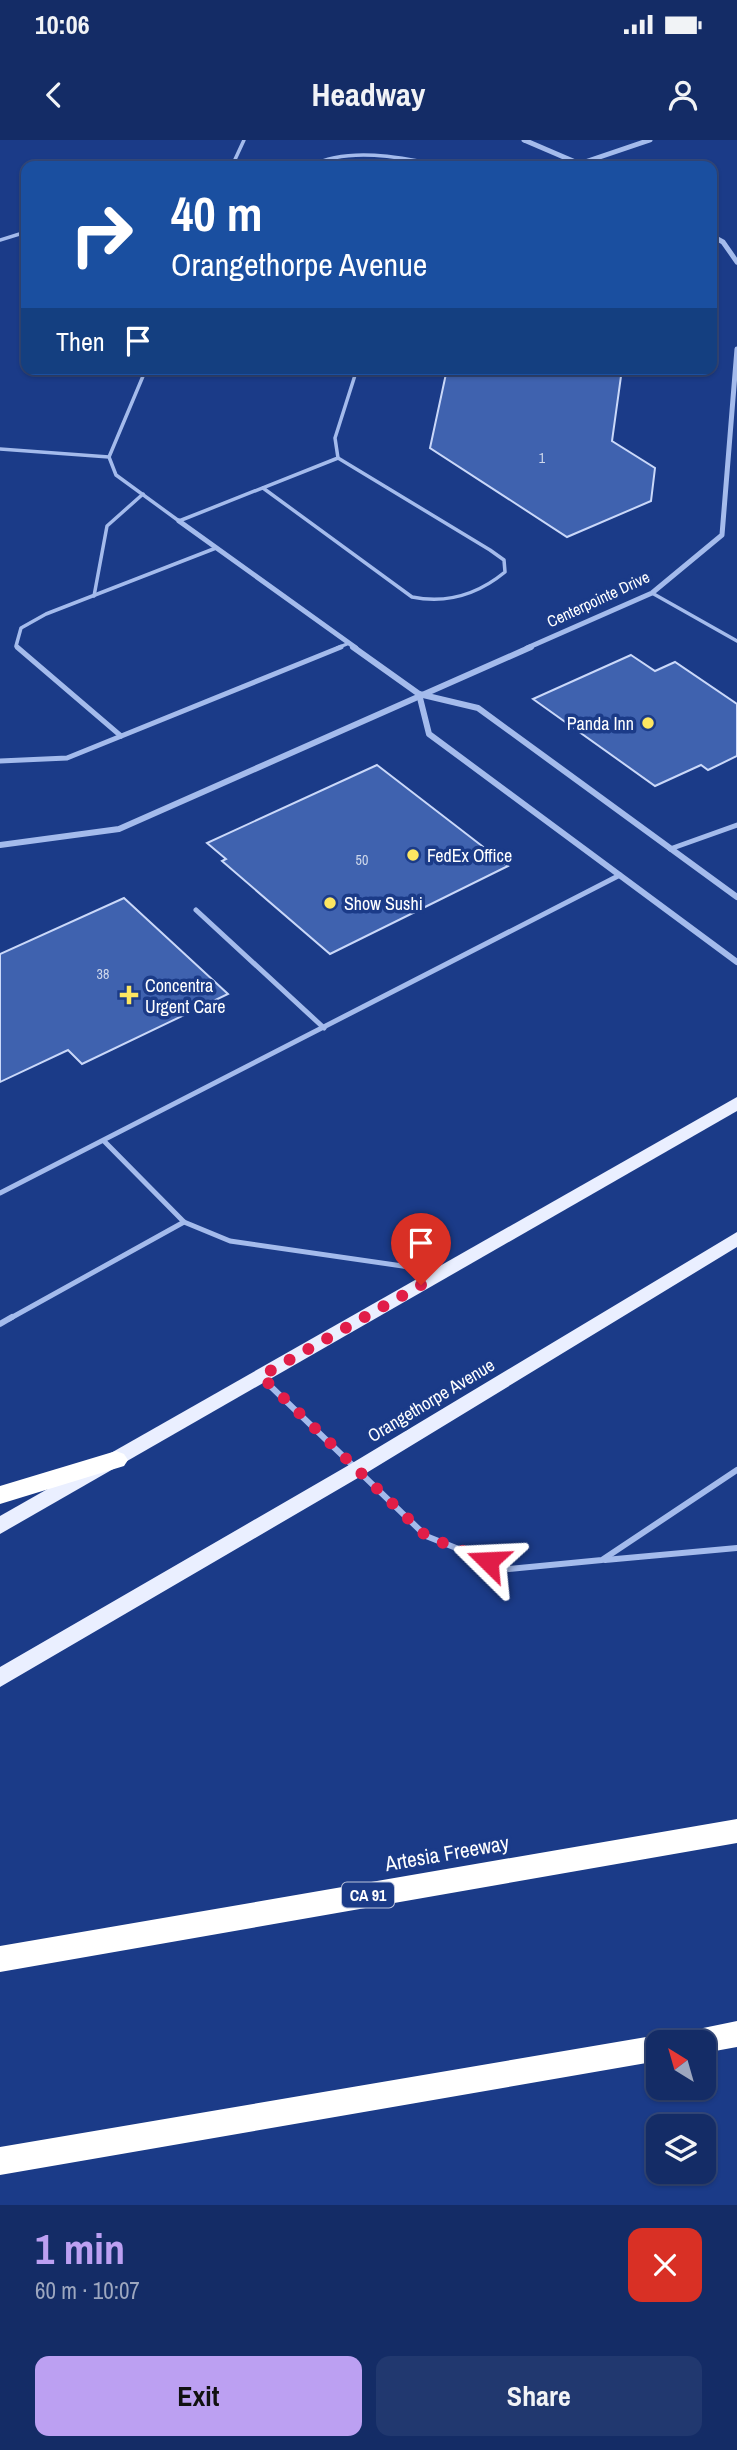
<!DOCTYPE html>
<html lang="en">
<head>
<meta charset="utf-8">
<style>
  :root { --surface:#142c66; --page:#21386f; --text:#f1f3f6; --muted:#9da7bf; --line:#33487a; --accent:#bca0f2 }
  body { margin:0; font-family:"Archivo Narrow",sans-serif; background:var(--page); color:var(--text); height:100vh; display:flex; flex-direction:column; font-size:26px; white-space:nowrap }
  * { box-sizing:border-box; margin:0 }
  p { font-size:23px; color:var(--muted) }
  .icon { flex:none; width:38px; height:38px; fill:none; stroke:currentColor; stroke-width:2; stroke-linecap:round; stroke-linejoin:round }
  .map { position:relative; height:2065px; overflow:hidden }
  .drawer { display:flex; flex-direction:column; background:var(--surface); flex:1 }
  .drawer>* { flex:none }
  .banner { position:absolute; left:21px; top:21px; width:696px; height:214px; border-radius:14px; box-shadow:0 2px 5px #0004,0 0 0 2px var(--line); background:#1a4fa0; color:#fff; overflow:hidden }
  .needle { width:46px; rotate:323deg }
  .tools { position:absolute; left:646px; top:1890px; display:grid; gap:14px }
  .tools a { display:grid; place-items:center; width:70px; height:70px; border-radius:14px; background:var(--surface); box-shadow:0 2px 5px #0004,0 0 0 2px var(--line); font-size:35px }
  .pin { position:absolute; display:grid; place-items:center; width:60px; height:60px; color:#fff; margin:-72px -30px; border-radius:50% 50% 50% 0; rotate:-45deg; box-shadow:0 0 7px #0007 }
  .pin .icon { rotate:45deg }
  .me { position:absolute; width:77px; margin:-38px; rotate:291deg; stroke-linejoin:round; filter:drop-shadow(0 0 5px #0008) }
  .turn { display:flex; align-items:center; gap:24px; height:147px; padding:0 35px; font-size:32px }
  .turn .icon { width:91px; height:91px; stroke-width:2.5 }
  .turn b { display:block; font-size:49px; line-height:60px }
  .then { display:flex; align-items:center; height:66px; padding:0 35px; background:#0003; gap:14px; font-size:26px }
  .round { display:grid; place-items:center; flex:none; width:74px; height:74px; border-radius:14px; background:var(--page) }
  .headline { display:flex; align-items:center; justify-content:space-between; height:119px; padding:0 35px }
  h1 { font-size:42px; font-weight:800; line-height:52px; color:var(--accent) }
  .primary-button { display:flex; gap:14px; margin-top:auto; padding:14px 35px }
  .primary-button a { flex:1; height:80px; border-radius:14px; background:var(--accent); color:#111; font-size:28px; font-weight:800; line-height:80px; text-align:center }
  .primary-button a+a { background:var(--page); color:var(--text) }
  .status { display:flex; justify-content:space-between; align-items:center; height:49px; padding:0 35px; background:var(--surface); direction:ltr }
  .status svg { height:19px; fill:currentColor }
  header { display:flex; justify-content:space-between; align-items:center; height:91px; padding:0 35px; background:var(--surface); font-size:32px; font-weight:800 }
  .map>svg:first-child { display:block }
  .building { fill:#3f62af; stroke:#cad8f9; stroke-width:2 }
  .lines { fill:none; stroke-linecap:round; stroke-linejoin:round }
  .lane-far2 { stroke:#a4bbec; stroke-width:3.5 }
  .lane-far1 { stroke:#a4bbec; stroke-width:5 }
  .lane { stroke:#a4bbec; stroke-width:6 }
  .street-far1 { stroke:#a4bbec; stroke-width:5 }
  .street { stroke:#a4bbec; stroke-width:6 }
  .primary { fill:#eaefff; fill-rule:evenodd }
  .highway { fill:#fff; fill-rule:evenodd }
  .route { stroke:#e11d48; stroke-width:12; stroke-dasharray:0 21.6 }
  .poi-dot { fill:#fde661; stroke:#1b3b88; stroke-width:2.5 }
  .labels { text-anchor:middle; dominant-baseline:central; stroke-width:7; stroke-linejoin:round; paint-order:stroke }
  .number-label { font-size:14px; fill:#cfd8eb }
  .far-street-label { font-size:16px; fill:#fff; stroke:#1b3b88 }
  .shield { fill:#1b3b88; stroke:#bbc4db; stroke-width:2 }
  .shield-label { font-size:16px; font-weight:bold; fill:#fff }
  .poi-label { font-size:18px; fill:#fff; stroke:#1b3b88; text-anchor:start }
  .street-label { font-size:18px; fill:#fff; stroke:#1b3b88 }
  .near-street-label { font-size:21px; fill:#fff; stroke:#1b3b88 }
</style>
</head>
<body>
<div class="status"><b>10:06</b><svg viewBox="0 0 49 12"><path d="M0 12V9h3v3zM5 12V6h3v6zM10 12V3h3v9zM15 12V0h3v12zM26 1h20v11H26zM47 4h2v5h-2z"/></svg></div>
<header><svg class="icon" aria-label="back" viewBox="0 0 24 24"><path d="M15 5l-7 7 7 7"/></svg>Headway<svg class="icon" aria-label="person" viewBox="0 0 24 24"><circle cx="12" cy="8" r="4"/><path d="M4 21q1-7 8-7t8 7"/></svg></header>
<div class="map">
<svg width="737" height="2065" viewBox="0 0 737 2065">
  <rect width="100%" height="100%" fill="#1b3b88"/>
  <g class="building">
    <path d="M447,229H622L612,301L655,328L651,361L567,397L430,308Z"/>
    <path d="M631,515L655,531L675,522L737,564V616L708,630L701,625L655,646L533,559Z"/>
    <path d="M377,625L508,726L330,814L222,721L226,719L207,703Z"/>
    <path d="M124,758L228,854L82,924L68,910L0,942V814Z"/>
  </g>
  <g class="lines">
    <g class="lane-far2">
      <path d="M232,26L244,0"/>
      <path d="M311,26C349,6 404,18 444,26"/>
      <path d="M0,100L26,92"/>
      <path d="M0,309L109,317L116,335L179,381L338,318L335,298L357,229"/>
      <path d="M109,317L146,229"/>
      <path d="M263,348L412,457C447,464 477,455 505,432L504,420L490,410L338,318"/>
      <path d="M652,453L737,501"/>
      <path d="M94,456L107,386L143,354"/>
      <path d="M19,508L16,506L21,488L46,474L216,408"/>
      <path d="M337,508L347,504"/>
    </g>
    <g class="lane-far1">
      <path d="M17,507L121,596"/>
      <path d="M0,621L67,618L341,507"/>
      <path d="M670,709L737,685"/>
      <path d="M196,770L324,888"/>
      <path d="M104,1001L184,1082L230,1101L437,1131"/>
      <path d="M0,1053L620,735"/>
      <path d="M9,1179L184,1082"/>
    </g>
    <g class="lane">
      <path d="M0,1184L12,1177"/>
      <path d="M263,1239L426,1396L509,1429L602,1420L737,1330"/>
      <path d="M605,1420L737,1408"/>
    </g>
    <g class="street-far1">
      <path d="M524,0L580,24"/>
      <path d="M579,24L650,0"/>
      <path d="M712,96L723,102L737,122"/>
      <path d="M179,381L356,508"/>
      <path d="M527,508L652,453L722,395L737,209"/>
    </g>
    <g class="street">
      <path d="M353,507L419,554L478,568L737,757"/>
      <path d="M419,554L429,594L737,822"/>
      <path d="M0,705L119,689L531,507"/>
    </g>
    <g class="primary">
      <path d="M737,957V971L0,1394V1376Z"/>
      <path d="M737,1092V1107L363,1335L0,1547V1527L349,1325Z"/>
    </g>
    <g class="highway">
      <path d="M116,1311L124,1314L128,1320L124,1326L0,1364V1346Z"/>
      <path d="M737,1679V1703L0,1832V1806Z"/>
      <path d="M737,1881V1907L704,1913V1902H675L679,1893Z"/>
      <path d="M658,1895L668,1899L670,1902H658V1921L0,2035V2007Z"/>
    </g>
  </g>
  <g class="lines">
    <path class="route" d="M421,1145L261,1236L426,1396L488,1421"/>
  </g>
  <g class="poi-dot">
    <circle cx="648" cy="583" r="7"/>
    <circle cx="413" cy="715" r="7"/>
    <circle cx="330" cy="763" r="7"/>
    <path d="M125.5 844.5h7v7h7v7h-7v7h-7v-7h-7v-7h7z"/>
  </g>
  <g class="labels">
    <g class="number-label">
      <text x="542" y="318">1</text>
      <text x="362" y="720">50</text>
      <text x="103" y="834">38</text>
    </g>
    <g class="far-street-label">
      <text transform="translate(598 459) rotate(-25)">Centerpointe Drive</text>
    </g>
    <rect class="shield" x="342" y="1742.5" width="52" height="25" rx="5"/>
    <g class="shield-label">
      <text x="368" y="1755">CA 91</text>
    </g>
    <g class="poi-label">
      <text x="634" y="583" text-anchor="end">Panda Inn</text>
      <text x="427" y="715">FedEx Office</text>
      <text x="344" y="763">Show Sushi</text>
      <text x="145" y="845">Concentra<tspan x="145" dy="21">Urgent Care</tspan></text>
    </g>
    <g class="street-label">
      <text transform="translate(431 1260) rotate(-31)">Orangethorpe Avenue</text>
    </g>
    <g class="near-street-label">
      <text transform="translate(447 1713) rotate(-10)">Artesia Freeway</text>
    </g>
  </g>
</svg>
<div class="tools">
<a><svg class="needle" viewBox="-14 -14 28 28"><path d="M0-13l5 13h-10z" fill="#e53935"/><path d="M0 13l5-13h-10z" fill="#9da7bf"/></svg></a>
<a><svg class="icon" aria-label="layers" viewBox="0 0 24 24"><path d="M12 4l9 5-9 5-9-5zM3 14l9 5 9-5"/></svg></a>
</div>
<div class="pin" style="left:421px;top:1145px;background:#d93025"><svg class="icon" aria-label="arrive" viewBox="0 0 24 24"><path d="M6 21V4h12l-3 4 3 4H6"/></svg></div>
<svg class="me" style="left:488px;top:1421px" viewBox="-20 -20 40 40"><path d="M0-17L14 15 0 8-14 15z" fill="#e11d48" stroke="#fff" stroke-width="4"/></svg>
<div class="banner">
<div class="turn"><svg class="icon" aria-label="right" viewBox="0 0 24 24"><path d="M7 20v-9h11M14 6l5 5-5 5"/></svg><div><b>40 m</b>Orangethorpe Avenue</div></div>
<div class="then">Then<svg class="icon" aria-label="arrive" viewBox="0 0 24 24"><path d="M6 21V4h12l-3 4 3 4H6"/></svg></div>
</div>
</div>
<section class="drawer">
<div class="headline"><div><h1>1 min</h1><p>60 m · 10:07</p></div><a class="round" style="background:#d93025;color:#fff"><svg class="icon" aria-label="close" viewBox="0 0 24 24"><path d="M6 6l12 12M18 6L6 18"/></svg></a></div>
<div class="primary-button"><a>Exit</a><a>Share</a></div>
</section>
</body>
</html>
